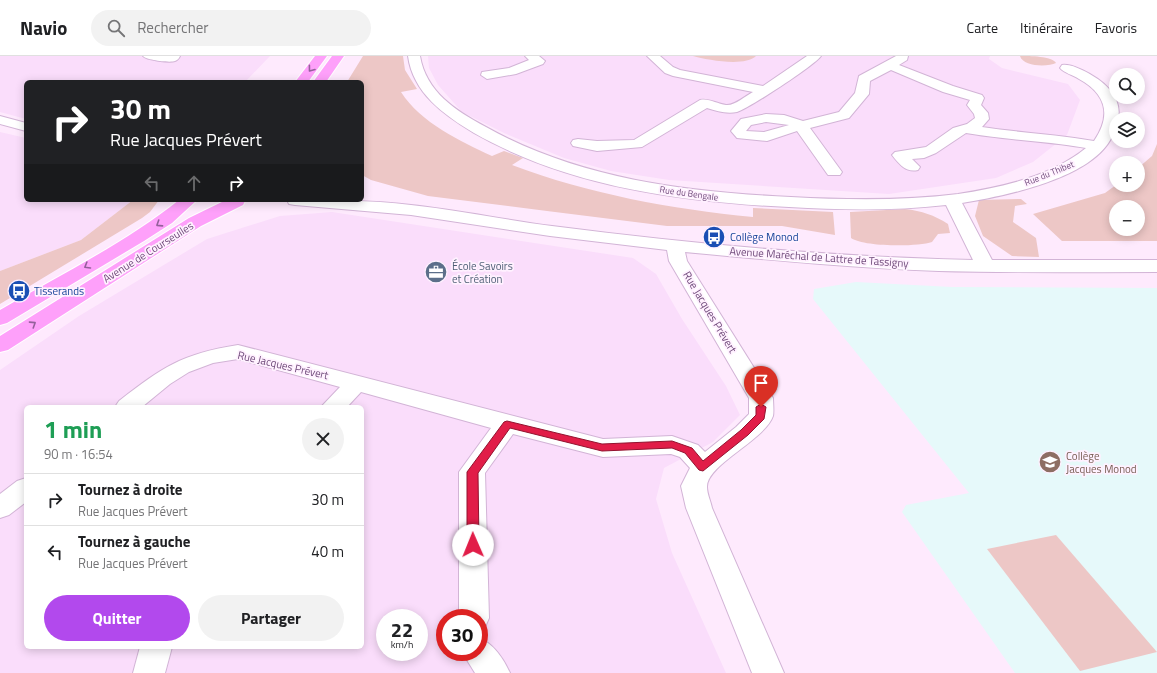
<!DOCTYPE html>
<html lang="fr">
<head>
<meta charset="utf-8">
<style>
  :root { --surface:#fff; --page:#f2f2f2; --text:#202124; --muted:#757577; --line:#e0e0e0; --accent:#b249ed }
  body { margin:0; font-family:"Titillium Web",sans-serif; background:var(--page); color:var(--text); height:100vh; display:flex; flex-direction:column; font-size:15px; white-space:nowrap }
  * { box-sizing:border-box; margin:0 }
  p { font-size:13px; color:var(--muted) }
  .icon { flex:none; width:22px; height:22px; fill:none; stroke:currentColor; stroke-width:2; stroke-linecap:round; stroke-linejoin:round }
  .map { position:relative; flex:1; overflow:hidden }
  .sheet { position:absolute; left:24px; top:349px; width:340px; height:244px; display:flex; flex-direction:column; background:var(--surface); border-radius:6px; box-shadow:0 2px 10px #0003 }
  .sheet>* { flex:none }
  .banner { position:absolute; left:24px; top:24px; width:340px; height:122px; border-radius:6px; box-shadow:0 2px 10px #0003; background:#202124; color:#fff; overflow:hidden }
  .buttons { position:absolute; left:1109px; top:12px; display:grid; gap:8px }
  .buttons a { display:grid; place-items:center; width:36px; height:36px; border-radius:50%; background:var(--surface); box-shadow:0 2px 10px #0003; font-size:20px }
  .speed { position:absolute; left:376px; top:553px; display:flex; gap:8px; font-size:20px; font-weight:700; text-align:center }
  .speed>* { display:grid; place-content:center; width:52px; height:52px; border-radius:50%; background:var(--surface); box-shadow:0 2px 10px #0003; line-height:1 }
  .speed small { font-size:10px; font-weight:400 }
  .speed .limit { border:6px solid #d22; background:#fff; color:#111 }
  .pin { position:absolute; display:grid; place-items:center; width:34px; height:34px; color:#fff; margin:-41px -17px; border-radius:50% 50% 50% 0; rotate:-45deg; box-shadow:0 0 4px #0007 }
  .pin .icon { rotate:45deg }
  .me { position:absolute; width:44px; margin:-22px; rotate:359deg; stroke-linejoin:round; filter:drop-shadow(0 0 3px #0008) }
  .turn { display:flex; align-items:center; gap:14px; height:84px; padding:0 20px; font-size:18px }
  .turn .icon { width:52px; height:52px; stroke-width:2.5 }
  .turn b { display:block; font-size:28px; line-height:34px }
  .lanes { display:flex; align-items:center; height:38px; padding:0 20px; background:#0003; justify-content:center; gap:20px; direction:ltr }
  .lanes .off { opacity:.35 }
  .round { display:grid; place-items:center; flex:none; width:42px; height:42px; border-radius:21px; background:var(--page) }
  .headline { display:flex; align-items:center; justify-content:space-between; height:68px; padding:0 20px }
  h1 { font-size:24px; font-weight:700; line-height:30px; color:#1e9e55 }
  .primary-button { display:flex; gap:8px; margin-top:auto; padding:8px 20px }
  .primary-button a { flex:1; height:46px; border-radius:24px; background:var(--accent); color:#fff; font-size:16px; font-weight:700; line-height:46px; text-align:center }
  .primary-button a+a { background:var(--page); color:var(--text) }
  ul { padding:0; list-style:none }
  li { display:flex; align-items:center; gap:12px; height:52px; padding:0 20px; border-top:1px solid var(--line) }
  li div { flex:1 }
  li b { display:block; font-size:15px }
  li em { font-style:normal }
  header { display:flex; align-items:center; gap:24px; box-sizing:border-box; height:56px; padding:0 20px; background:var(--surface); border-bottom:1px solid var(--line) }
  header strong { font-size:19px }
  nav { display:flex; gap:22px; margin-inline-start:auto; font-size:14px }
  .search { width:280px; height:36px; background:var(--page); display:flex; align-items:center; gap:10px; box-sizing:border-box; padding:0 14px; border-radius:22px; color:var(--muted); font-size:15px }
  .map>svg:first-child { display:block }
  .residential { fill:#faddfb; fill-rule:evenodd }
  .education { fill:#e6f9fa }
  .green { fill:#edc7c6; fill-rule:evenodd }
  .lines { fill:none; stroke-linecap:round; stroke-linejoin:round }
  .minor-casing { stroke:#d2b4d6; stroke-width:2 }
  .major-casing { stroke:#fff; stroke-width:2 }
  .minor { fill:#fff; fill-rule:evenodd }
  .major { fill:#fea0fa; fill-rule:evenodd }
  .oneway { stroke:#94609b }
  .route { fill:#e11d48; stroke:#92132f }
  .labels { text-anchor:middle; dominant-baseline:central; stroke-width:3.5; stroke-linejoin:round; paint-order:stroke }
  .far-street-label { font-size:9px; fill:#704b7b; stroke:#fff1ff }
  .transit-label { font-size:11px; fill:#164399; stroke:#fff1ff; text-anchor:start }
  .street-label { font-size:11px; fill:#704b7b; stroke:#fff1ff }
  .service-label { font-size:11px; fill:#4e5e75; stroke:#fff1ff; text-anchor:start }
  .education-label { font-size:11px; fill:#785e54; stroke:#fff1ff; text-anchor:start }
</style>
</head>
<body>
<header>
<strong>Navio</strong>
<div class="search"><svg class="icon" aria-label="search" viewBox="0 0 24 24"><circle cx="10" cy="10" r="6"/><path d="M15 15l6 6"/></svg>Rechercher</div>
<nav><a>Carte</a><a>Itinéraire</a><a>Favoris</a></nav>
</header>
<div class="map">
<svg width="1157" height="617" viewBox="0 0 1157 617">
  <rect width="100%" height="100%" fill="#feeafd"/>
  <g class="residential">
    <path d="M0,0H270L245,26H26V63L0,56Z"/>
    <path d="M428,0H990L989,3L1002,12L1068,28L1080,44L1067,79L1033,106L996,122L889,138L669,124L611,115L564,102L504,77L462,56L438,29L429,12Z"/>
    <path d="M0,76L26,82V144H133L81,184L0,215Z"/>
    <path d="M332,156L633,202L656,218L682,263L726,330L740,359L713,386L664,412L656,443L672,497L726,617H0V314L79,260L207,183L280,160ZM26,351H362V591H26ZM385,562H419V596H385ZM445,562H479V596H445Z"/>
  </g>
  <path class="education" d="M856,226L952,231L1157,232V617H1015L902,456L906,449L969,437L813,243L814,233Z"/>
  <g class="green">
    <path d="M363,0H403L405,14L417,33L401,36C421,67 460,85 492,100L504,95L523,102L512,109C589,138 671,153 753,161V152L833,156L835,179L782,170H667L547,155L428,140L371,124L362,119V26H347Z"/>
    <path d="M693,0H756C745,11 707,4 693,0Z"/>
    <path d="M1020,0C1030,0 1052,0 1056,7C1048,11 1023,11 1020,0Z"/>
    <path d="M1157,88V185H1062L1033,158L1105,137L1116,129H1138V112L1152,100ZM1116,151H1138V173H1116Z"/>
    <path d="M1021,143L1027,148L1015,150L1013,166L1036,182L1039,201L1012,200L983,180L975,160L979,144Z"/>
    <path d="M133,144H159L150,156L142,162L0,248V215L81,184Z"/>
    <path d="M905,153C922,155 934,159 948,168L950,177L938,178L932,186C917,191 864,191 851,182L850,156Z"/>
    <path d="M1056,479L1157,596L1080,615L987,493Z"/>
  </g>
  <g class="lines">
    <g class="minor-casing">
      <g id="minor">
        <path d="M143,0H180C179,2 178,4 175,5C170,7 146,4 143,0Z"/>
        <path d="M408,0H420C426,36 456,55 486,71C579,123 687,136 791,141C847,144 903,145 958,138C1002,131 1050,121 1086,92C1046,85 1006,84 966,77L936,97L924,102L912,103L920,111L918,114C906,117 899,108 892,99L895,96L926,91L953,72L967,68L975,62L974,58L967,49L970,44L943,36L891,14L870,25L869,38L849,62L810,72L842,116L840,119H828L797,75L767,85L737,82L731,75L741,63L766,58L784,59L803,65L839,56L855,37L859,20L896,0H908L907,4L899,9L953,30L982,39L984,42L981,49L988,57L989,63L982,71C1019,77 1057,78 1094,85C1112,59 1106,38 1079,23C1073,19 1064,17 1060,12L1062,9C1069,8 1075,11 1082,14C1101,23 1123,39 1118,63H1116C1116,119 1005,140 962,147L992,204H1157V216C1084,216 1012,217 939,215C854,212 770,204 685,196L687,205L773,342C773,347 774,355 773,360C765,384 706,409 707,431C707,438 711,446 712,452L784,617H752L686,452L681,430L690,412L680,401L671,398L603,401L513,378L485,417L489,562L485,571L479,573V562H459V416L491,372L361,336L347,351H321L340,331L238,303L213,307L189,316L170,328L142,351H115L119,345C163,311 181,298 238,289L603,383L672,380L698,389L705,396L736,371L749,358V342L669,205L667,194L550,180L411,159L295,149L289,148L287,144C328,144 370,144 411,149C458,154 505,164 552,170C691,188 832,201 973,204L946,149C894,155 841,154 789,151C682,146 569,131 474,77C444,59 413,37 408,0ZM766,66L789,69L764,76L746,75L751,69Z"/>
        <path d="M525,0H539L545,5L543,8L516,18L487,23L481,19L482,16L509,12L529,4Z"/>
        <path d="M647,0H660L673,11L680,14L763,30L807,0H821C815,9 748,53 737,56C726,58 717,55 707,52L642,91L597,95L573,90L571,87L573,84L578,83L597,85L634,84L700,44C709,42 717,48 726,49C735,50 745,40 753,36L673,20L665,17Z"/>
        <path d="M0,60L26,67V75L0,68Z"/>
        <path d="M26,422V446L9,459L0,462V438L17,425Z"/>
        <path d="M479,582C494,588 503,602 510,617H475L462,596H479Z"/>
        <path d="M140,591H172L165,617H133Z"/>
      </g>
    </g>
    <g class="major-casing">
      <g id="major">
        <path d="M315,0H327L308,26H295Z"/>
        <path d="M332,0H344L326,26H313Z"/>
        <path d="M179,144H197L172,167L144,185L7,267L0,269V254C58,220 127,186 179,144Z"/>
        <path d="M226,144L245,145L243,149L201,170L8,294L0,296V280L189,162Z"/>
      </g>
    </g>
    <use href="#minor" class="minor"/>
    <use href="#major" class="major"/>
  </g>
  <defs><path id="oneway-chevron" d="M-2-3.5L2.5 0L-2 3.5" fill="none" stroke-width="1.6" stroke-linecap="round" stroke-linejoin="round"/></defs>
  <g class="oneway">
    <use href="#oneway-chevron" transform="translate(311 13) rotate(127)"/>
    <use href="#oneway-chevron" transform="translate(159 168) rotate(147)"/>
    <use href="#oneway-chevron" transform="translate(87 210) rotate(149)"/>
    <use href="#oneway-chevron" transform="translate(33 268) rotate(-33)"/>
  </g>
  <path class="route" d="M761,348L766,351L764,363L748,379L703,415L699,414L685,397L672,392L602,395L510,372L478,417L479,489L477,492H469L467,489V416L504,366L507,365L602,388L672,385L692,392L703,405L741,374L756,359V351Z"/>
  <defs>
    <g id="bus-disc" transform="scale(1.15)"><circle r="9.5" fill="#1a4fb4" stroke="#fff1ff"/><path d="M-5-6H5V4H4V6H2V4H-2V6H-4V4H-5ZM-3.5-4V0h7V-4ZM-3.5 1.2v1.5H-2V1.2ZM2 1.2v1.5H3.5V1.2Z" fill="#fff"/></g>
    <g id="office-disc" transform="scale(1.15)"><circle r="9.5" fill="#5c6f8a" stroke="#fff1ff"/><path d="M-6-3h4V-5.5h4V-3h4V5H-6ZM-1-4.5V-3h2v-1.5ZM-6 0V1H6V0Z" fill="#fff"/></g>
    <g id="school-disc" transform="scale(1.15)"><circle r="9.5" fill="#8d6e63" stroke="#fff1ff"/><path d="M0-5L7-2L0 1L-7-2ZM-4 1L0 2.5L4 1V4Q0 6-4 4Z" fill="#fff"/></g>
  </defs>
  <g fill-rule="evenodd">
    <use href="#bus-disc" x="714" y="181"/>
    <use href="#office-disc" x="436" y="216"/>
    <use href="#bus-disc" x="19" y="235"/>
    <use href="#school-disc" x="1050" y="406"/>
  </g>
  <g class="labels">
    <g class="far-street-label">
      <text transform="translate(1049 117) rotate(-22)">Rue du Thibet</text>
      <text transform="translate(689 137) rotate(8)">Rue du Bengale</text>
    </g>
    <g class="transit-label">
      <text x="730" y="181">Collège Monod</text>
      <text x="34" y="235">Tisserands</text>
    </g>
    <g class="street-label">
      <text transform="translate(148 196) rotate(-32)">Avenue de Courseulles</text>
      <text transform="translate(819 201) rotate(4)">Avenue Maréchal de Lattre de Tassigny</text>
      <text transform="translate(710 256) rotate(59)">Rue Jacques Prévert</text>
      <text transform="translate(283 309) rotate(13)">Rue Jacques Prévert</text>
    </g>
    <g class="service-label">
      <text x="452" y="210">École Savoirs<tspan x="452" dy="13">et Création</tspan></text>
    </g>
    <g class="education-label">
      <text x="1066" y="400">Collège<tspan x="1066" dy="13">Jacques Monod</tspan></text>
    </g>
  </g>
</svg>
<div class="buttons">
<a><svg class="icon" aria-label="search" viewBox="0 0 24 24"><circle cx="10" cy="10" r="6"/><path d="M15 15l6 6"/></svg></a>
<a><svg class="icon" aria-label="layers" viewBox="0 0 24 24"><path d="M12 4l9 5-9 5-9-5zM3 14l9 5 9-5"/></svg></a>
<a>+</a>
<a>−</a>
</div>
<div class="speed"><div>22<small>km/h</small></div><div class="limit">30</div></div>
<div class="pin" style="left:761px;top:351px;background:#d93025"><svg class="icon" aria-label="arrive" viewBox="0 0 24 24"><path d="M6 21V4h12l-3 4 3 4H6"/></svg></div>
<svg class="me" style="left:473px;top:489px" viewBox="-20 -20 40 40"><circle r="19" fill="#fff"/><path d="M0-13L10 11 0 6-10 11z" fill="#e11d48"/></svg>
<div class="banner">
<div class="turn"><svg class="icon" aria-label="right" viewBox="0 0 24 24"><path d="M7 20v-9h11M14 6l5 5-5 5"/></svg><div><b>30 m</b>Rue Jacques Prévert</div></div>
<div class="lanes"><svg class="icon off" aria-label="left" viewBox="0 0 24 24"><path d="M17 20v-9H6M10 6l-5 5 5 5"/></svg><svg class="icon off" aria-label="ahead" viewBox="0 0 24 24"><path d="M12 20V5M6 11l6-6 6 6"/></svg><svg class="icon" aria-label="right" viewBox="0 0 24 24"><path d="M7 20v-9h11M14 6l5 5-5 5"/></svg></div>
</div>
<section class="sheet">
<div class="headline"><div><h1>1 min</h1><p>90 m · 16:54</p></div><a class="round"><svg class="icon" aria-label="close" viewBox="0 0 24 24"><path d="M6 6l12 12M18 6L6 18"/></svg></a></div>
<ul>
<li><svg class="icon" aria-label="right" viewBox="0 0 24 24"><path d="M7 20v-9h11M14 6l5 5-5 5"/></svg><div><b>Tournez à droite</b><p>Rue Jacques Prévert</p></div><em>30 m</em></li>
<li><svg class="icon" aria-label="left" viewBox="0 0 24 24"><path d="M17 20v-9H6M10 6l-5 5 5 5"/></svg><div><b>Tournez à gauche</b><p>Rue Jacques Prévert</p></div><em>40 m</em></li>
</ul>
<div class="primary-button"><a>Quitter</a><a>Partager</a></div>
</section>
</div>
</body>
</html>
